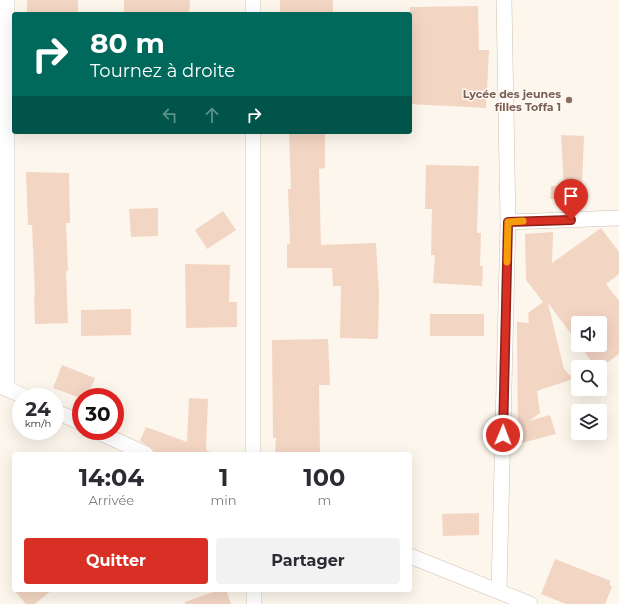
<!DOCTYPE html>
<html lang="fr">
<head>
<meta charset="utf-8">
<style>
  :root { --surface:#fff; --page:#f2f2f3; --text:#2b2b33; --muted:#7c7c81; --accent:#d93025 }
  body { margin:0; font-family:Montserrat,sans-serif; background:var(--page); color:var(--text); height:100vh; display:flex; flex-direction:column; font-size:15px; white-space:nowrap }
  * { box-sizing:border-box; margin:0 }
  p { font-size:13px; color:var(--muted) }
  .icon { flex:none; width:22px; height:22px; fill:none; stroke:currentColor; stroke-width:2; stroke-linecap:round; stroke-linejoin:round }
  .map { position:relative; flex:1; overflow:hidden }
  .sheet { position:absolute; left:12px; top:452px; width:400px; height:140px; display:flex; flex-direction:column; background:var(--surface); border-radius:4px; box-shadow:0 4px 16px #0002 }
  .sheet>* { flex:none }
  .banner { position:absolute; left:12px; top:12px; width:400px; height:122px; border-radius:4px; box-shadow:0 4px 16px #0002; background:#00695c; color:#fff; overflow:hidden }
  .controls { position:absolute; left:571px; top:316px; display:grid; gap:8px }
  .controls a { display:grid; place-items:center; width:36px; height:36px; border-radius:4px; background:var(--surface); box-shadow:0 4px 16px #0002; font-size:20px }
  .speed { position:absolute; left:12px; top:388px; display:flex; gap:8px; font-size:20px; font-weight:700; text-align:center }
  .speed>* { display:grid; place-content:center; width:52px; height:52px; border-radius:50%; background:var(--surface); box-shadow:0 4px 16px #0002; line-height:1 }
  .speed small { font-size:10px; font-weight:400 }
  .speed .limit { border:6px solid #d22; background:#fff; color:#111 }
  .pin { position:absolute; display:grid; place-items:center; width:34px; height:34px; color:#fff; margin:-41px -17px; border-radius:50% 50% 50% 0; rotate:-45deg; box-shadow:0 0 4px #0007 }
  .pin .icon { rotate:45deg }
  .me { position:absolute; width:44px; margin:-22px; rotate:1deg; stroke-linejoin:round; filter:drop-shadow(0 0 3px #0008) }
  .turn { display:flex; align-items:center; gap:14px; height:84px; padding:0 12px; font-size:18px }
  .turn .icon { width:52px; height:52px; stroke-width:2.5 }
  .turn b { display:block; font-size:28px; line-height:34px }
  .lanes { display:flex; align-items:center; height:38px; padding:0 12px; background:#0003; justify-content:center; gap:20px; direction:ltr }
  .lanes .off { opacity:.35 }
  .eta { display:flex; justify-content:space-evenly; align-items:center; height:68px; text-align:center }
  .eta b { font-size:24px; font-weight:700; line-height:28px }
  .cta { display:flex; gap:8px; margin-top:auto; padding:8px 12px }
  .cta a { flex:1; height:46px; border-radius:4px; background:var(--accent); color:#fff; font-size:16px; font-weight:700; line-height:46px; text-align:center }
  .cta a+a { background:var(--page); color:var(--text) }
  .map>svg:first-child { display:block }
  .building { fill:#f3d5c3 }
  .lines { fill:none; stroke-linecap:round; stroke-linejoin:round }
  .minor-casing { stroke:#d1beb0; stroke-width:16 }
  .minor { stroke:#fff; stroke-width:15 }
  .route-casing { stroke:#8d1f18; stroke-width:10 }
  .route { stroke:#d93025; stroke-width:7 }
  .slow { stroke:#f59e0b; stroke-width:7 }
  .education-dot { fill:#8d6e63; stroke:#fffaf3; stroke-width:1.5 }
  .labels { text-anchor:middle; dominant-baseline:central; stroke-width:3; stroke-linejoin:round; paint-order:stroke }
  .education-label { font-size:11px; font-weight:bold; fill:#785e54; stroke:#fffaf3; text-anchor:end }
</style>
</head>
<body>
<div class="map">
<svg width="619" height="604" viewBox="0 0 619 604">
  <rect width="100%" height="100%" fill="#fdf6ec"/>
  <g class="building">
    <rect x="27" y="0" width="51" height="14"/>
    <path d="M124,0H190L189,14L124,12Z"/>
    <rect x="280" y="0" width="53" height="14"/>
    <path d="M478,6L479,50H489L486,108L410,104V7Z"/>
    <path d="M289,132H325V168L319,169L321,245L376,243L379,294L378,339L340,338L341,286H333L332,268H287V244H290L288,189H291Z"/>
    <path d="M561,135L584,136L582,186H564Z"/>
    <path d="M426,165L479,166L477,233H481L480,266H483L482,286L433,283L435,255H431L432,209H425Z"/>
    <path d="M26,172L69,173L70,223H66L68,271H66L68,323L35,324L34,296H35L32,225H28Z"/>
    <path d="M551,186H567L566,199H550Z"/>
    <path d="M158,208V236L131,237L129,209Z"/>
    <path d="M223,211L236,230L207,249L195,230Z"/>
    <path d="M601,228L619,252V274L606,284L619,301V354L600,368L596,367L579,345H600V323H578V343L548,303L564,369L573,379L537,391L540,413L529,421L550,415L556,434L518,444L517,322L529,323L528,313L543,302L526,280L525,234L553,232L552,263Z"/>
    <path d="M185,264L230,265L229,302H237V327L186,328Z"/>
    <path d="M131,309V335L81,336V310Z"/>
    <rect x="430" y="314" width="54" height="22"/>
    <path d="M328,339L330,385H319L320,454H275L276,438H273L272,340Z"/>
    <path d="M62,365L95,378L87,397H78L53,388Z"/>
    <path d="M189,398L208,399L206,450L214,454H155L153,449L140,441L146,427L187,442Z"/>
    <path d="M479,513V535L443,536L442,514Z"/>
    <path d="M555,559L611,581L609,584L612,587L605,604H566L541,594Z"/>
    <path d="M14,590H52L35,604H26Z"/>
    <path d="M219,590H226L231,604H185V602Z"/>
  </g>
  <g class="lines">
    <g class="minor-casing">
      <g id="minor">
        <path d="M7,0V389"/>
        <path d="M253,0V14"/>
        <path d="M253,132V454"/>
        <path d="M508,222L619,218"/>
        <path d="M0,386L26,397"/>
        <path d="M55,411L81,423"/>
        <path d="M96,431L146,454"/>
        <path d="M410,556L530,604"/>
        <path d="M254,590V604"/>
        <path d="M499,590L508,222L504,0"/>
      </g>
    </g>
    <use href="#minor" class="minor"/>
  </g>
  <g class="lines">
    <g class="route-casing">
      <path id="route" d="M503,435L508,222L571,220"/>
    </g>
    <use href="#route" class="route"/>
    <path class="slow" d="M507,262L508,222L523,221"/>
  </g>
  <circle class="education-dot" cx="569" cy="100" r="4"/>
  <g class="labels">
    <g class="education-label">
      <text x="561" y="94">Lycée des jeunes<tspan x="561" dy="13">filles Toffa 1</tspan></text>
    </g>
  </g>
</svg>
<div class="controls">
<a><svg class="icon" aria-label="sound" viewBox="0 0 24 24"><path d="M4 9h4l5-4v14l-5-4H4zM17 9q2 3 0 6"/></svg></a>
<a><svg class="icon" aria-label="search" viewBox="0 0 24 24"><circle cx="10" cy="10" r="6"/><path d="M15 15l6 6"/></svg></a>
<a><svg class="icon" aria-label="layers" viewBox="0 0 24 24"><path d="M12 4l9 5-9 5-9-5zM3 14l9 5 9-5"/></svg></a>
</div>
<div class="speed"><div>24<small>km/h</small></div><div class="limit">30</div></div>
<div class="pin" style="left:571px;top:220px;background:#d93025"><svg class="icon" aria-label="arrive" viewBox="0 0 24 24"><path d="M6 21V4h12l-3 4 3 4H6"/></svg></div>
<svg class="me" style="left:503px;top:435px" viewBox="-20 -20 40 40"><circle r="17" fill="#d93025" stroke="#fff" stroke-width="3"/><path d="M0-11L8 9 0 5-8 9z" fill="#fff"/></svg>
<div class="banner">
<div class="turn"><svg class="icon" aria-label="right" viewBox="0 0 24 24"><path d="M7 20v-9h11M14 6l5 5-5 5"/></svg><div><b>80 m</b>Tournez à droite</div></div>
<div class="lanes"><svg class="icon off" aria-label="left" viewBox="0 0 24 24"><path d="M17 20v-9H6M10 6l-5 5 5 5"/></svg><svg class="icon off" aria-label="ahead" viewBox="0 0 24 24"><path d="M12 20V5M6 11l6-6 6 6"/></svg><svg class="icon" aria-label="right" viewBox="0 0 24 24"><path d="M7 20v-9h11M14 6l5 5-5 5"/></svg></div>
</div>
<section class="sheet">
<div class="eta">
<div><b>14:04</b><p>Arrivée</p></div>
<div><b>1</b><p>min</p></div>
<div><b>100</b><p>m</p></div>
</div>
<div class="cta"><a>Quitter</a><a>Partager</a></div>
</section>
</div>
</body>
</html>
